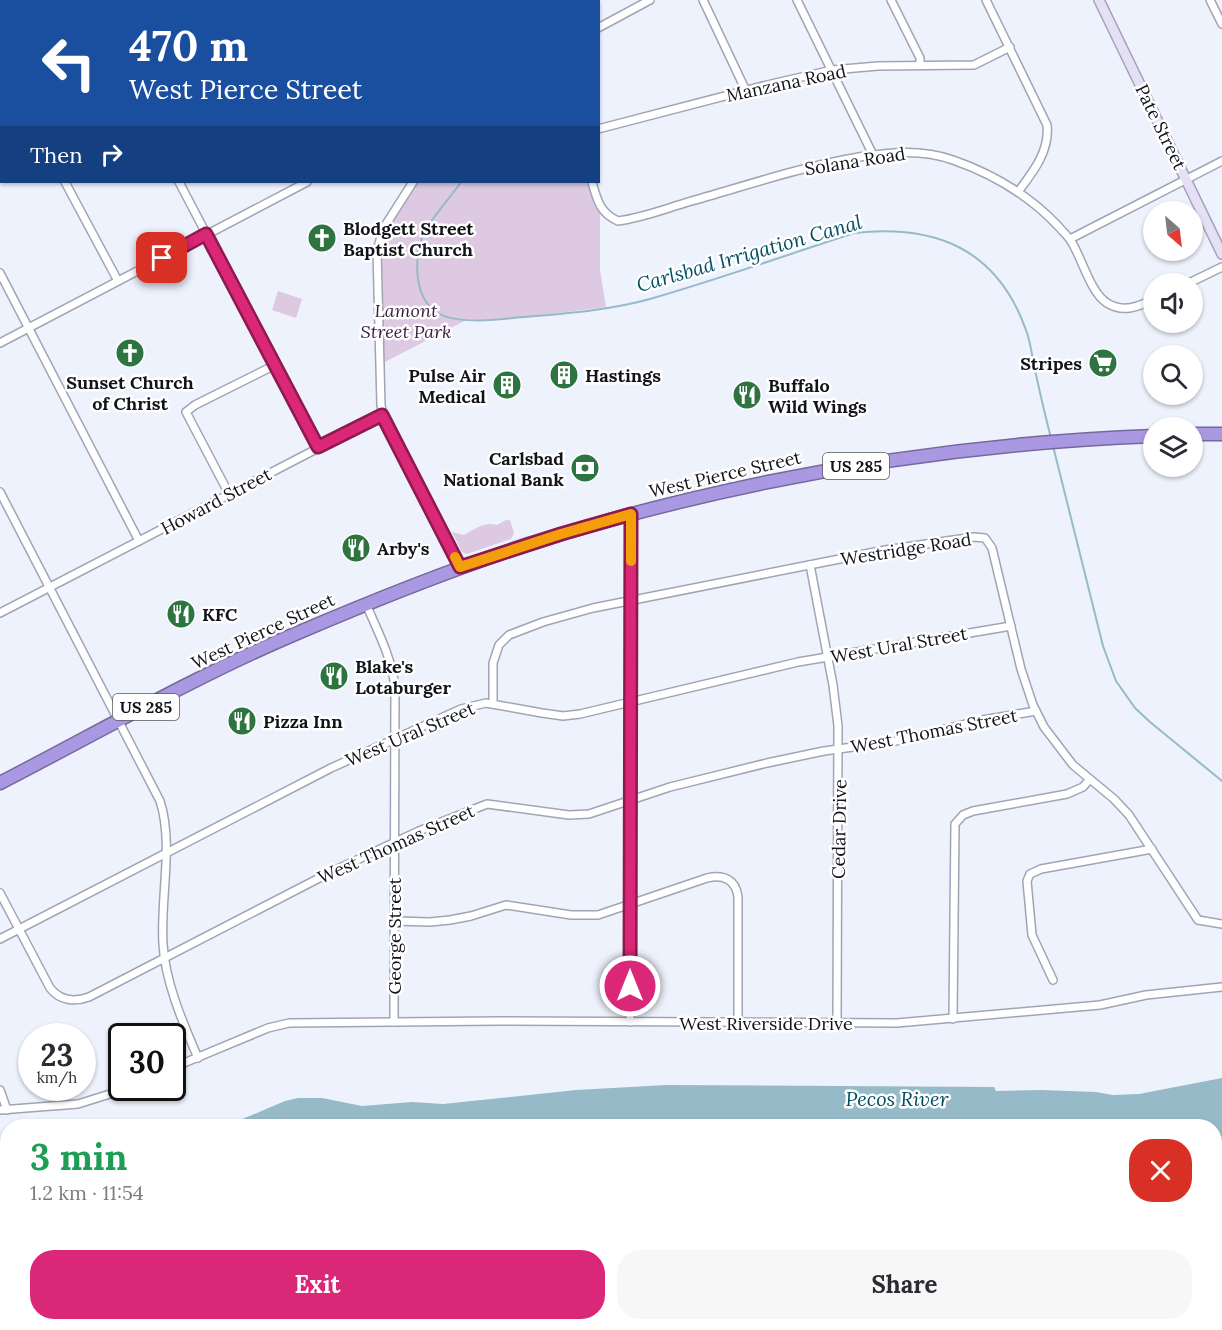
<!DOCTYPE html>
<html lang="en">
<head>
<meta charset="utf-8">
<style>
  :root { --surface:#fff; --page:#f7f7f7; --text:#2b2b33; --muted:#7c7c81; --accent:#db2777 }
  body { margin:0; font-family:Lora,serif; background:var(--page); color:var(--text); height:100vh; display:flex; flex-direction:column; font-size:22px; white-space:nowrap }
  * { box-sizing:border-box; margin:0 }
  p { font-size:20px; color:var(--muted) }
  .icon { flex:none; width:33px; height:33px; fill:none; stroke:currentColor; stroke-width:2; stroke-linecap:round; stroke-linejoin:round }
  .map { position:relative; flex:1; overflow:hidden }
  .sheet { position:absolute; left:0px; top:1119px; width:1222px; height:212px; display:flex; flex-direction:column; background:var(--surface); border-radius:24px 24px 0 0; box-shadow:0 2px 4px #0004 }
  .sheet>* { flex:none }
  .banner { position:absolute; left:0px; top:0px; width:600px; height:183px; box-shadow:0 2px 4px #0004; background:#1a4fa0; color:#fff; overflow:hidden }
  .needle { width:39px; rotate:152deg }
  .fabs { position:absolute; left:1143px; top:201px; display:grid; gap:12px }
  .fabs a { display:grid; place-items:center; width:60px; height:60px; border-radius:50%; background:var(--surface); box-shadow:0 2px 4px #0004; font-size:30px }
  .speed { position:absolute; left:18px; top:1023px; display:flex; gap:12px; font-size:30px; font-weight:700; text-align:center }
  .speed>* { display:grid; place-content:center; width:78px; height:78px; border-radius:50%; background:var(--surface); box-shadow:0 2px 4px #0004; line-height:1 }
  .speed small { font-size:15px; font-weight:400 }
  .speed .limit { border:3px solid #111; border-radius:9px; background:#fff; color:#111 }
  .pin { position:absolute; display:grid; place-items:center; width:51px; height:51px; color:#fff; margin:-26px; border-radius:12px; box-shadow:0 3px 9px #0006 }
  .me { position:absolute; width:66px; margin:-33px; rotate:0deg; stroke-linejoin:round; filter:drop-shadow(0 0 4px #0008) }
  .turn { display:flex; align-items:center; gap:21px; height:126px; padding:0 30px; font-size:27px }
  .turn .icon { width:78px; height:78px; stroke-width:2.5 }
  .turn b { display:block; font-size:42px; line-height:51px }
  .then { display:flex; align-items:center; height:57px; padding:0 30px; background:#0003; gap:12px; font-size:22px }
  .round { display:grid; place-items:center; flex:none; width:63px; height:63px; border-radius:24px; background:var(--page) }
  .head { display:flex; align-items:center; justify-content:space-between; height:102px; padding:0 30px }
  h1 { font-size:36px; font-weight:700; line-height:45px; color:#1e9e55 }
  .button { display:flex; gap:12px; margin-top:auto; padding:12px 30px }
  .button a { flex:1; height:69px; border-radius:24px; background:var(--accent); color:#fff; font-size:24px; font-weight:700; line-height:69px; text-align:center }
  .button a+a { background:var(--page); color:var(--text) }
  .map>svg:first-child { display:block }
  .green { fill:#ddc9e2 }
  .water { fill:#96bac7 }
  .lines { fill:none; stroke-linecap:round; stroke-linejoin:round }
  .stream { stroke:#96bac7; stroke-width:2 }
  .street-casing { stroke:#a0a5b6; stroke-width:10 }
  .secondary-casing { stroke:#a0a5b6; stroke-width:12 }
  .highway-casing { stroke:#75699c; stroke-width:15 }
  .street { stroke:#fff; stroke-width:7 }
  .secondary { stroke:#e6e0f6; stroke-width:9 }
  .highway { stroke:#ab98e2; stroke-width:12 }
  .route-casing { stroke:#8e194d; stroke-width:15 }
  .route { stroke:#db2777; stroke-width:10 }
  .slow { stroke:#f59e0b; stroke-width:10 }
  .labels { text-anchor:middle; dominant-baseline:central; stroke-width:5; stroke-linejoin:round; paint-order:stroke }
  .shield { fill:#fff; stroke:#595a5e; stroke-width:1.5 }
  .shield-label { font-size:16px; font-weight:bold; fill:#121319 }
  .street-label { font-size:18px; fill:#121319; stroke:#fff }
  .poi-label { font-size:18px; font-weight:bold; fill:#121319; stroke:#fff; text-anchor:start }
  .park-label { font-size:18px; font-style:italic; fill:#3b1d41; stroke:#fff }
  .water-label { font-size:20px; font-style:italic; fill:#004e63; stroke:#fff }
</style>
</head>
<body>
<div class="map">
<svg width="1222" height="1330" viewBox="0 0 1222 1330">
  <rect width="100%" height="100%" fill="#eef2fd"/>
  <g class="green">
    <path d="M413,182H592L600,208V270L606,307L543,315L494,320L468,319L379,365V241Z"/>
    <path d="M278,291L302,299L296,318L272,310Z"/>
    <path d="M506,520H510L514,533L511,539L467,554L462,552L452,532L464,535C474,529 486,521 497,525Z"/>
    <path d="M1222,1136V1251L1215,1237V1137Z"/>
  </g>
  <g class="water">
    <path d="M1222,1078V1136L1215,1137V1126H226L285,1101L298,1098H322L362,1106L412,1102L443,1104L576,1090L667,1085L994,1087L996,1091L1042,1090L1096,1092L1113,1095L1139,1094Z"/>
    <path d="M7,1226V1299L0,1303V1229Z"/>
  </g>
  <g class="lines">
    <g class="stream">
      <path d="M470,0V2"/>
      <path d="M461,182C449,200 423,226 419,247C415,269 416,300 438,313C456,324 494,320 514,318C559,314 607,311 650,299C719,279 787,255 854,233C936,224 997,249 1026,330C1031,343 1032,357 1035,370C1040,393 1045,415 1051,438"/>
      <path d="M1053,446L1103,646L1116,681L1135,708L1150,722L1222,781"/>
    </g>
    <g class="street-casing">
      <g id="street">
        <path d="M85,0V2"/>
        <path d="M434,0V2"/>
        <path d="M552,0L553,2"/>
        <path d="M703,0L746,91"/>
        <path d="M797,0L873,155"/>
        <path d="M891,0L920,58V65"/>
        <path d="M986,0L1047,125C1050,151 1033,172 1018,192"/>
        <path d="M1210,0L1222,24"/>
        <path d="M45,2L48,0"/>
        <path d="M0,25L2,24"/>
        <path d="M598,28L650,0"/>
        <path d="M598,129L767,85L832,70L878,66L974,65L1010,47"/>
        <path d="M0,138L2,137"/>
        <path d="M65,182L118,281"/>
        <path d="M179,182L318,447"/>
        <path d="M413,182L383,229L377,251L381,405L384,420L461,567"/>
        <path d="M592,182C597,200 600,213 618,221C642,218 665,209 688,202C745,186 800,167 859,157C891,152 922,149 953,160C993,174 1030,196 1059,227C1063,232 1068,236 1071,241C1082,258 1090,292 1107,303C1123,313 1138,307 1154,299"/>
        <path d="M1070,239L1222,161"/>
        <path d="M0,273L139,541"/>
        <path d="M1187,284L1222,267"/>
        <path d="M0,343L307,182"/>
        <path d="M0,492L160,801C174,844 160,898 163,944C165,982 183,1023 198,1058"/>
        <path d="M229,494L186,412L195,405L275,365"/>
        <path d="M810,565L833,685L838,726L837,1024"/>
        <path d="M366,604C378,632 392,658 395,688L394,1022"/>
        <path d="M0,613L382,415"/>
        <path d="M493,704V663L499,645L509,635L543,622L593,608L885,550L974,537L985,538L992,548L1021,669L1033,705L1044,727L1073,765L1114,799L1129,815L1198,920L1222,924"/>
        <path d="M0,893L50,988C60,1001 75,1002 89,997L329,873L419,831L487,804L569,815L589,814L670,787L767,763L824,751L896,741L982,720L1036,711"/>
        <path d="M395,921L430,922L450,920L471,916L506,905L571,915H598L707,878C724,874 736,880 738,897V1023"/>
        <path d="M0,939L331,768L461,709L486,703L542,713L563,716L580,714L798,662L1011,626"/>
        <path d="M1053,980L1032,935L1027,881L1030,874L1041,869L1152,849"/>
        <path d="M953,1019L955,824L963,815L973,811L1067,794L1083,787L1089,780"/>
        <path d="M630,1022L632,651L631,515"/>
        <path d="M172,1068L268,1028L289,1023L499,1021L897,1023L1100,1005L1146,995L1222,987"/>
        <path d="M0,1090L7,1110"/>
        <path d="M0,1110L78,1104L129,1088"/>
        <path d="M277,1323L279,1330"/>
        <path d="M397,1323L399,1330"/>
        <path d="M520,1323L524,1330"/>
        <path d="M877,1323L881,1330"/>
        <path d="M189,1330L220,1323"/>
      </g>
    </g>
    <g class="secondary-casing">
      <g id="secondary">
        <path d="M1099,0L1222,254"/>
        <path d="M1215,1287H1222"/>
        <path d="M654,1330L672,1323"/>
      </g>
    </g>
    <g class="highway-casing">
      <g id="highway">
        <path d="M1192,434H1222"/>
        <path d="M0,783C97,733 194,677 295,634C372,601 449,570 529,544C731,480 942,444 1154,436"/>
      </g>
    </g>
    <use href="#street" class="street"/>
    <use href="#secondary" class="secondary"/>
    <use href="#highway" class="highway"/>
  </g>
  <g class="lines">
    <g class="route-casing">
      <path id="route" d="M162,258L206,234L318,447L382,415L460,567L561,534L631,514L630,986"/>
    </g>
    <use href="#route" class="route"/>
    <path class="slow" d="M455,557L460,567L561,534L631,514V561"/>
  </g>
  <defs>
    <g id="church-disc" transform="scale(1.5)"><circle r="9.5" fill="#2d7441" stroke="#fff"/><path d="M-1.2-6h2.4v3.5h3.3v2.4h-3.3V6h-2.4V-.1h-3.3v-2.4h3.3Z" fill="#fff"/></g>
    <g id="supermarket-disc" transform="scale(1.5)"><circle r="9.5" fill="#2d7441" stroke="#fff"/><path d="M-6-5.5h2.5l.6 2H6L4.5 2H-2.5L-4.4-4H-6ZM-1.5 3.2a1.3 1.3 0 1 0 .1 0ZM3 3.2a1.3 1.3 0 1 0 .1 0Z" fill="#fff"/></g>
    <g id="building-disc" transform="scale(1.5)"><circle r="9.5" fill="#2d7441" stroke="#fff"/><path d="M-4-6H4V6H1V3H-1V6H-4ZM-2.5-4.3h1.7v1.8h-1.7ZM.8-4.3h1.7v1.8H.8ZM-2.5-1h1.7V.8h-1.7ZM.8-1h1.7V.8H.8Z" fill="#fff"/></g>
    <g id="restaurant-disc" transform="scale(1.5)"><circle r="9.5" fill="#2d7441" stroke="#fff"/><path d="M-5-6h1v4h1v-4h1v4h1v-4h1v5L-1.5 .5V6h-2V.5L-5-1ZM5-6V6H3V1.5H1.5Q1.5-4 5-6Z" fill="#fff"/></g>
    <g id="bank-disc" transform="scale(1.5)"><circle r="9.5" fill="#2d7441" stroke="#fff"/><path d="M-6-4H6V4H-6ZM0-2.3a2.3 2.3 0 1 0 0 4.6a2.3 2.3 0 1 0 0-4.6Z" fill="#fff"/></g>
  </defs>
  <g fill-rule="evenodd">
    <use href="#church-disc" x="322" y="238"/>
    <use href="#church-disc" x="130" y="353"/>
    <use href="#supermarket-disc" x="1103" y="363"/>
    <use href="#building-disc" x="564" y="375"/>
    <use href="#building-disc" x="507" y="385"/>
    <use href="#restaurant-disc" x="747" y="395"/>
    <use href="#bank-disc" x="585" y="468"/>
    <use href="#restaurant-disc" x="356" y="548"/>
    <use href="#restaurant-disc" x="181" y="614"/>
    <use href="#restaurant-disc" x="334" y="676"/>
    <use href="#restaurant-disc" x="242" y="721"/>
  </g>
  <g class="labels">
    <g class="shield">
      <rect x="823" y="453" width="66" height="26" rx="4.5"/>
      <rect x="113" y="694" width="66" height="26" rx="4.5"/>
    </g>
    <g class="shield-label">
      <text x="856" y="466">US 285</text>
      <text x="146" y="707">US 285</text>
    </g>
    <g class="street-label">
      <text transform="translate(786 83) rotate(-12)">Manzana Road</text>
      <text transform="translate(1161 127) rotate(64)">Pate Street</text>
      <text transform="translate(855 161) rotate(-9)">Solana Road</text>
      <text transform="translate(725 474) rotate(-13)">West Pierce Street</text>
      <text transform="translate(216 501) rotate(-28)">Howard Street</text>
      <text transform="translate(906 549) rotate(-9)">Westridge Road</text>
      <text transform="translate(263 631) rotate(-25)">West Pierce Street</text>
      <text transform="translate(899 645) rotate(-10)">West Ural Street</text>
      <text transform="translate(934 731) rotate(-11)">West Thomas Street</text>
      <text transform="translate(410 734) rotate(-23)">West Ural Street</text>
      <text transform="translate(839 829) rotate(-89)">Cedar Drive</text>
      <text transform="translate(396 844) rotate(-24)">West Thomas Street</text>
      <text transform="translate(394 936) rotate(-90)">George Street</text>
      <text x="766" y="1023">West Riverside Drive</text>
    </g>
    <g class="poi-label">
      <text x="343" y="228">Blodgett Street<tspan x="343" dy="21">Baptist Church</tspan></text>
      <text x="1082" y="363" text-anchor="end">Stripes</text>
      <text x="486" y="375" text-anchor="end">Pulse Air<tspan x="486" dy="21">Medical</tspan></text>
      <text x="585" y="375">Hastings</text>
      <text x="130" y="382" text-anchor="middle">Sunset Church<tspan x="130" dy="21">of Christ</tspan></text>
      <text x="768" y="385">Buffalo<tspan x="768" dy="21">Wild Wings</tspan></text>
      <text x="564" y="458" text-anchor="end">Carlsbad<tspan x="564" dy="21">National Bank</tspan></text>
      <text x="377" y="548">Arby's</text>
      <text x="202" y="614">KFC</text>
      <text x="355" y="666">Blake's<tspan x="355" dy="21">Lotaburger</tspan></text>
      <text x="263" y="721">Pizza Inn</text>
    </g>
    <g class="park-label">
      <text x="406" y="310">Lamont<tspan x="406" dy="21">Street Park</tspan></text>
    </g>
    <g class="water-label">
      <text transform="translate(749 253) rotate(-16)">Carlsbad Irrigation Canal</text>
      <text x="897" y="1098">Pecos River</text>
    </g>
  </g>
</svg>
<div class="fabs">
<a><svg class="needle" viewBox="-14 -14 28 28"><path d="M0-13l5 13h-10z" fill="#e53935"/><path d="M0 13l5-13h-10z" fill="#7c7c81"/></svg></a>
<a><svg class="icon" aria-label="sound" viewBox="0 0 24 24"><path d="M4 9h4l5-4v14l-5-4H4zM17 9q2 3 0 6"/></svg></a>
<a><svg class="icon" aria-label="search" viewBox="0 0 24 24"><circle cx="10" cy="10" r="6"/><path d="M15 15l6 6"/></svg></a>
<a><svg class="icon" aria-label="layers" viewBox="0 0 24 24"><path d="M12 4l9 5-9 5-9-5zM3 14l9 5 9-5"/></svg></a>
</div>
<div class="speed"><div>23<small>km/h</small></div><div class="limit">30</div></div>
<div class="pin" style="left:162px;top:258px;background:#d93025"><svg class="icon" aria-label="arrive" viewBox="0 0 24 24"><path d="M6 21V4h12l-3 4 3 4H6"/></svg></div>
<svg class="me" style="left:630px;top:986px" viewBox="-20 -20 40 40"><circle r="17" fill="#db2777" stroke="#fff" stroke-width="3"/><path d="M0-11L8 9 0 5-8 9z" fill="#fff"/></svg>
<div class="banner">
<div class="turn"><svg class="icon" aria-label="left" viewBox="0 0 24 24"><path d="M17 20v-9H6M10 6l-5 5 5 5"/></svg><div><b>470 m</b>West Pierce Street</div></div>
<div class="then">Then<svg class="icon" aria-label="right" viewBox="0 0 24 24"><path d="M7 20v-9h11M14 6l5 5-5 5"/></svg></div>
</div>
<section class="sheet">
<div class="head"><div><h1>3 min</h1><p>1.2 km · 11:54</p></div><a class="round" style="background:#d93025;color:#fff"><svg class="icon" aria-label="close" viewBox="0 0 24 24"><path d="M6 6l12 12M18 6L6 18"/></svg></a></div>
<div class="button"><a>Exit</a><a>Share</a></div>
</section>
</div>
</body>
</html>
